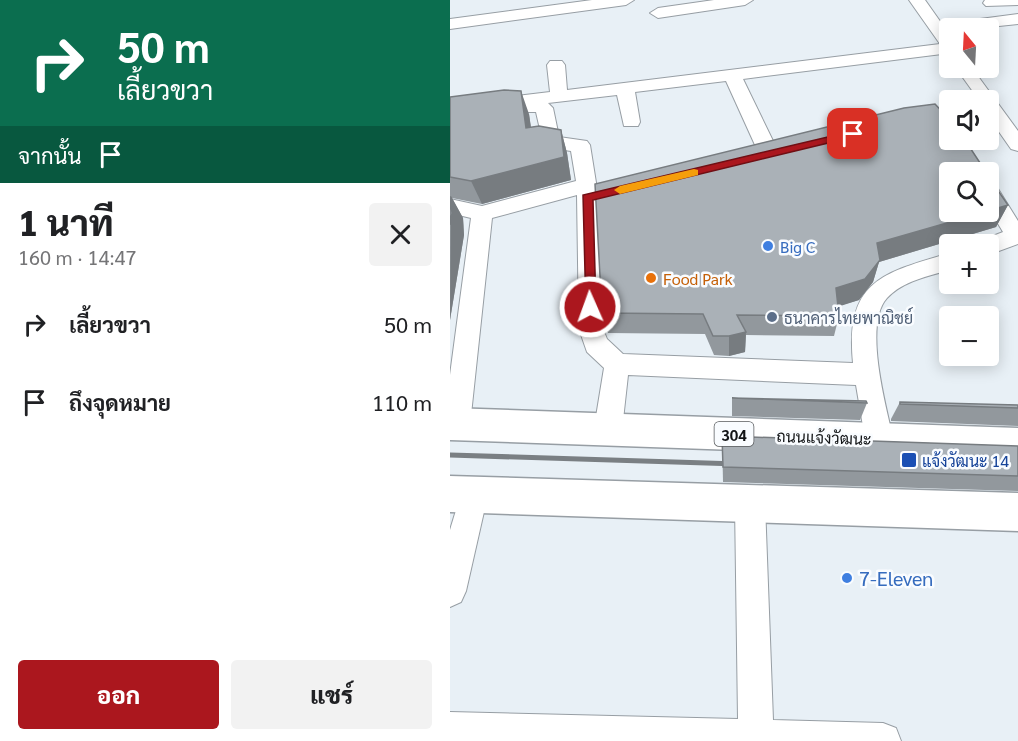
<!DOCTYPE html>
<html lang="th">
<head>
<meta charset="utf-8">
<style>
  :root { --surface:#fff; --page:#f2f2f2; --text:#202124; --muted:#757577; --accent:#ab171e }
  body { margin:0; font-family:Georgia,Sarabun,serif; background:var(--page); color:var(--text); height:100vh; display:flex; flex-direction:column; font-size:22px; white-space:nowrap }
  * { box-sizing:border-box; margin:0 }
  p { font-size:20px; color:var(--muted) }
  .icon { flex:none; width:33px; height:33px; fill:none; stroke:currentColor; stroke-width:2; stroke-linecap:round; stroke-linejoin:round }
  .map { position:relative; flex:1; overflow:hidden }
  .details { display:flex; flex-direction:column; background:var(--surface); width:450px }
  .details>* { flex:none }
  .guide { background:#0b6e4f; color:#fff; overflow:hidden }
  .needle { width:39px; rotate:342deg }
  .controls { position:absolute; left:489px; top:18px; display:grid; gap:12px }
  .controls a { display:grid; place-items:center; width:60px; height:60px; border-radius:6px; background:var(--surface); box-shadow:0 3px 15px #0003; font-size:30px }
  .pin { position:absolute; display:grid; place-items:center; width:51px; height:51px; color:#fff; margin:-26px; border-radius:12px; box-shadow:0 3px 9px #0006 }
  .me { position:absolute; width:66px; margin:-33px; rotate:358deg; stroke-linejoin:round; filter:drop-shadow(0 0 4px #0008) }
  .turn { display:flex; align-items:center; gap:21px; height:126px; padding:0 18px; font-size:27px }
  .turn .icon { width:78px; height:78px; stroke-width:2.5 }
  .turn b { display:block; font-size:42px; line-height:51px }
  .then { display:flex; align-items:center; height:57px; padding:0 18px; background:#0003; gap:12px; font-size:22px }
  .round { display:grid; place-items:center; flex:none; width:63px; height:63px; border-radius:6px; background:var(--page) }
  .headline { display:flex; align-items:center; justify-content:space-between; height:102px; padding:0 18px }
  h1 { font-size:36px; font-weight:800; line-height:45px }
  .action { display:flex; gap:12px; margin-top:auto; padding:12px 18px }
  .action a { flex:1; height:69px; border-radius:6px; background:var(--accent); color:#fff; font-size:24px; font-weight:800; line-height:69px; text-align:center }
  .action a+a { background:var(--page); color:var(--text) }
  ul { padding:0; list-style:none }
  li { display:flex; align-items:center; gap:18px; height:78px; padding:0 18px }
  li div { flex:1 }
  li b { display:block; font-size:22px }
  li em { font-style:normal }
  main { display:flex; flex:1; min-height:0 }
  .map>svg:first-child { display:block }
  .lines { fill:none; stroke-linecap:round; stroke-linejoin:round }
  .minor-casing { stroke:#979ea4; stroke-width:2 }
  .major-casing { stroke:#979ea4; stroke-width:3 }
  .minor { fill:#fff; fill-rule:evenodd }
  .major { fill:#fff; fill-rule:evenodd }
  .rail { stroke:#7a7f83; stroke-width:5 }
  .wall { fill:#92989d }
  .shaded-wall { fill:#777c80 }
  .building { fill:#aab1b7; stroke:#777c80; stroke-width:1.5 }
  .route { fill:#ab171e; stroke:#6f0f14; stroke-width:1.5 }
  .slow { fill:#f59e0b }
  .shop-dot { fill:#3f7fe0; stroke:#f9fcff; stroke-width:2 }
  .food-dot { fill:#e8710a; stroke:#f9fcff; stroke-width:2 }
  .service-dot { fill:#5c6f8a; stroke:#f9fcff; stroke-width:2 }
  .transit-dot { fill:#1a4fb4; stroke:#f9fcff; stroke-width:2 }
  .labels { text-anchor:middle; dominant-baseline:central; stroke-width:5; stroke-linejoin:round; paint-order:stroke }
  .shield { fill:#f9fcff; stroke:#575a5c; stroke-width:1.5 }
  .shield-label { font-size:15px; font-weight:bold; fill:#121416 }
  .shop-label { font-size:16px; fill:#366cbe; stroke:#f9fcff; text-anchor:start }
  .food-label { font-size:16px; fill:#c56008; stroke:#f9fcff; text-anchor:start }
  .service-label { font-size:16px; fill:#4e5e75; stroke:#f9fcff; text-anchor:start }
  .street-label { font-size:16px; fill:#121416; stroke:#f9fcff }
  .transit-label { font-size:16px; fill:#164399; stroke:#f9fcff; text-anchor:start }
  .near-shop-label { font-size:20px; fill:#366cbe; stroke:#f9fcff; text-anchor:start }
</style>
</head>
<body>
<main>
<section class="details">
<div class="guide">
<div class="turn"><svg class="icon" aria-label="right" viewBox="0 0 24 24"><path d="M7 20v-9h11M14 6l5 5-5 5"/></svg><div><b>50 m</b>เลี้ยวขวา</div></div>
<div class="then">จากนั้น<svg class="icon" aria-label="arrive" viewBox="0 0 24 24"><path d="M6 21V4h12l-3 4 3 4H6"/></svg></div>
</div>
<div class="headline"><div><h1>1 นาที</h1><p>160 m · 14:47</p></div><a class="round"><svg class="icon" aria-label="close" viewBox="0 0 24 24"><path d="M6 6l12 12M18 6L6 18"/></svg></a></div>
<ul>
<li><svg class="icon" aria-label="right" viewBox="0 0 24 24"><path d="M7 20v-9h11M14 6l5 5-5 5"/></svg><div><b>เลี้ยวขวา</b></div><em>50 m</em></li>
<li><svg class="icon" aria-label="arrive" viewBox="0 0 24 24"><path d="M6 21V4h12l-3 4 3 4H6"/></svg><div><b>ถึงจุดหมาย</b></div><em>110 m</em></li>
</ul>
<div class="action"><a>ออก</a><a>แชร์</a></div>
</section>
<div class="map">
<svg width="568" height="741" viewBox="0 0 568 741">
  <rect width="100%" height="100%" fill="#e8f0f6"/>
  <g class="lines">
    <g class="minor-casing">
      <g id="minor">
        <path d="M142,0H184L176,5L0,29V19Z"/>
        <path d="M264,0H303L295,5L208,18L200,13L208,8Z"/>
        <path d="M459,0H475L492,24L568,14V24L530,28H500V53L293,79L325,145L322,149L315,151L308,149L305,145L276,81L185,92L190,122L188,126H174L167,95L98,103L103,108L109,137L137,141L140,145L147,189L180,181L187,183L190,188L187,193L148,203L153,329L157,339L173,354L403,363C395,281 432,273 500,253V270C478,276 453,281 437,298C413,324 436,406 443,438L439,447L429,450L419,447L415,438L406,385L178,375L172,429L168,438L158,441L148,438L144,429L154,368L137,352L129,329L127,195L42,218L20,424L17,433L7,436L0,434V375L21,218L0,213V199L32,206L126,181L121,151L94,147L86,112H64L61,108L0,116V104L100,92L97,65L100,61H112L115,65L117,90L490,44Z"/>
        <path d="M535,0H568V5L536,6L533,3Z"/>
        <path d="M506,68H522L568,131V151L561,149L538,116V100H529Z"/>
        <path d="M538,182L545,184L568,221V244L538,255V244H528L530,241L553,232L538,207Z"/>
        <path d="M24,480L34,484L38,494L16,591L11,602L0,607V530L14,484Z"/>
        <path d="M300,490L310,494L315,504L323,720L433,723L446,728L451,741H0V712L288,719L285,504L290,494Z"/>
      </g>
    </g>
    <g class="major-casing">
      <g id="major">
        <path d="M0,408L568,428V460L0,440Z"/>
        <path d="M0,476L568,493V531L0,512Z"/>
      </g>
    </g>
    <use href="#minor" class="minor"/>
    <use href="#major" class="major"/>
    <path class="rail" d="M0,455L288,464"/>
  </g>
  <g class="wall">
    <path d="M0,97L79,114L81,127L111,130L117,153L121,180L32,204L2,198L13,218L14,235L0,320Z"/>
    <path d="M558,205L546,227L429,262L423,282L409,300L388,306L389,316L384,336L296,335L295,352L279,356L264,355L255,334L158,333L152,313Z"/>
    <path d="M282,398L417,403L410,420L282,416Z"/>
    <path d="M450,402L568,405V426L441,421V419Z"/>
    <path d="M272,436L568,446V491L273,482Z"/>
  </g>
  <g class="shaded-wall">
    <path d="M71,91L79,114L84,151L76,128Z"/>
    <path d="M111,130L117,153L121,180L32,204L21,181Z"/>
    <path d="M1,196L13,218L14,235L0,320Z"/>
    <path d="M558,205L546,227L429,262L423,282L409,300L381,309L386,288L427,243L535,212H538V211Z"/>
    <path d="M296,332L295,352L279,356V336Z"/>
  </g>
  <g class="building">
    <path d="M54,90L71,91L76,128L89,126L111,130L114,157L21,181L0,177V97Z"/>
    <path d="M485,104L500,120V140H515L536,172H500V212H535L427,243L430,260L415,279L386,288L389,316L287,315L296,332L279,336H263L253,314L152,313L145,184L454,108Z"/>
    <path d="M538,176L558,205L538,211Z"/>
    <path d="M0,196L2,213L0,225Z"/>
    <path d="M282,398L416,401L417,403Z"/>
    <path d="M450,402L568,405V408L450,404Z"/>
    <path d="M272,436L568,446V476L273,467Z"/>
  </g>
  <path class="route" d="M403,131L408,134L407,136L143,200L146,307L145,311H136L133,195Z"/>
  <path class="slow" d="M244,169L248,170V175L170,194L164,190L170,186Z"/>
  <g class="shop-dot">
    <circle cx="318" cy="246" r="6"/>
    <circle cx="397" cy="578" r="6"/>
  </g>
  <circle class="food-dot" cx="201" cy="278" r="6"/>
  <circle class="service-dot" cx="322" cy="317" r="6"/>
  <rect class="transit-dot" x="451" y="452" width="16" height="16" rx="3"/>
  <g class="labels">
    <rect class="shield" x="264.5" y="422" width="39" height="24" rx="4.5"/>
    <g class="shield-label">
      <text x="284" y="434">304</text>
    </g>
    <g class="shop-label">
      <text x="330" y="246">Big C</text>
    </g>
    <g class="food-label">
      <text x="213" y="278">Food Park</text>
    </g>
    <g class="service-label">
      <text x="334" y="317">ธนาคารไทยพาณิชย์</text>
    </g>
    <g class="street-label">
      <text transform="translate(374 437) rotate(2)">ถนนแจ้งวัฒนะ</text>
    </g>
    <g class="transit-label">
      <text x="472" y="460">แจ้งวัฒนะ 14</text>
    </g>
    <g class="near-shop-label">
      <text x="409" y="578">7-Eleven</text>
    </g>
  </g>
</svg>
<div class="controls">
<a><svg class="needle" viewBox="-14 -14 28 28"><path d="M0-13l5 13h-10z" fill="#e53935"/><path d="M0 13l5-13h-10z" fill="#757577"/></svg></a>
<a><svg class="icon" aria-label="sound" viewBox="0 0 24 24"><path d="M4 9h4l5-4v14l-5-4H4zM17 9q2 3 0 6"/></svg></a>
<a><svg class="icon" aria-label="search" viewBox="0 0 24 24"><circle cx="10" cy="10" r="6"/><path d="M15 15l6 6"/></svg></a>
<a>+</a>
<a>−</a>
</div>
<div class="pin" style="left:403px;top:134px;background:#d93025"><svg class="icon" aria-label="arrive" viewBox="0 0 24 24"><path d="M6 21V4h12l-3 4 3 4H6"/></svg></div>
<svg class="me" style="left:140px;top:307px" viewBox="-20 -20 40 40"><circle r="17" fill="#ab171e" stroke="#fff" stroke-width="3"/><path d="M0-11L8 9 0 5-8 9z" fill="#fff"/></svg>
</div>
</main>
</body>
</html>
